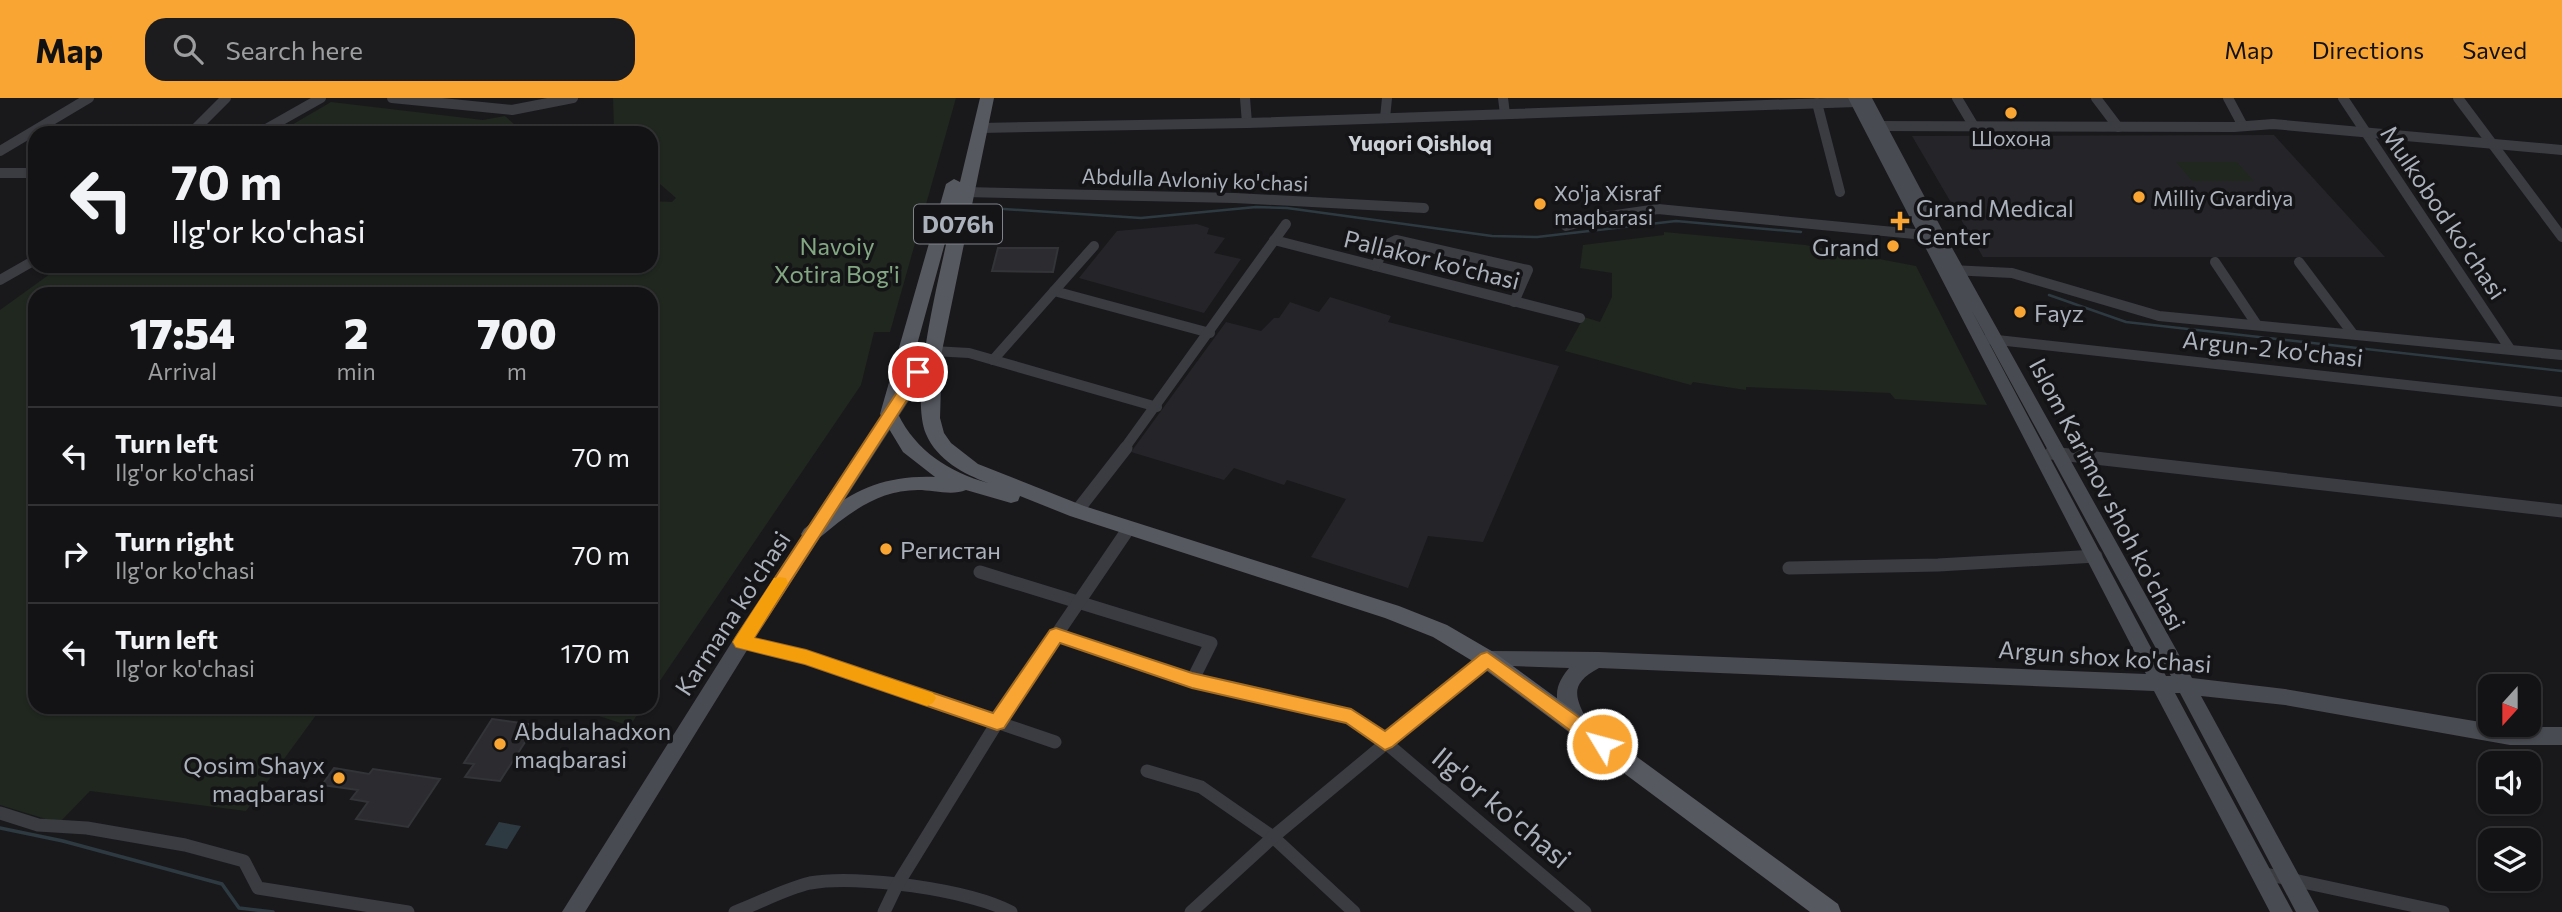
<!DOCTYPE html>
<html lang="en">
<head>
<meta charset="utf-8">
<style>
  :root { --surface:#131315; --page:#1c1c1e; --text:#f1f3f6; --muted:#9d9ea0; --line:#323234; --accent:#f9a534 }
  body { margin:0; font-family:Commissioner,sans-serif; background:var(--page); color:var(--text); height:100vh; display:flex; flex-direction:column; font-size:26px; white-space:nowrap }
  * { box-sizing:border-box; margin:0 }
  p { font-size:23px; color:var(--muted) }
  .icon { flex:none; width:38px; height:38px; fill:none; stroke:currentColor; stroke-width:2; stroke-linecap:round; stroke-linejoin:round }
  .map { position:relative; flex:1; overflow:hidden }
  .details { position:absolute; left:28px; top:189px; width:630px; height:427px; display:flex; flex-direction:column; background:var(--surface); border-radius:21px; box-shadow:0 2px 5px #0004,0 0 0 2px var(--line) }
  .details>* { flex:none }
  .banner { position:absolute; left:28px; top:28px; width:630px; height:147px; border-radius:21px; box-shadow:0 2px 5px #0004,0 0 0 2px var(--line); background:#131315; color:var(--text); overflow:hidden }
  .needle { width:46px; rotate:201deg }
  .buttons { position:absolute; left:2478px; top:576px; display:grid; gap:14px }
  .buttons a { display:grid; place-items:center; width:63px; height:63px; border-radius:14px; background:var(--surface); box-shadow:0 2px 5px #0004,0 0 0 2px var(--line); font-size:35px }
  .pin { position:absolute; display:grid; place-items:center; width:60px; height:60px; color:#fff; margin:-30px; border:4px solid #fff; border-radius:50%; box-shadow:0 2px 7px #0007 }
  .me { position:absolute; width:77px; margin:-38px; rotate:307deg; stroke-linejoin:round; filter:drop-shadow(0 0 5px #0008) }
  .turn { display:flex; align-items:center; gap:24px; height:147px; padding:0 28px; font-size:32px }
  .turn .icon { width:91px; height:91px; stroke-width:2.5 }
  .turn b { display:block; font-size:49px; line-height:60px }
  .eta { display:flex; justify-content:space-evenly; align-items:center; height:119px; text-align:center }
  .eta b { font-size:42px; font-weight:800; line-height:49px }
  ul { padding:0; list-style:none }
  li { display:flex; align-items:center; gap:21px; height:98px; padding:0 28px; border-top:2px solid var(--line) }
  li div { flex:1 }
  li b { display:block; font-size:26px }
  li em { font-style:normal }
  header { display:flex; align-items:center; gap:42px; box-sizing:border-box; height:98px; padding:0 35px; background:var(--accent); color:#111 }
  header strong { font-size:33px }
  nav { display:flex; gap:38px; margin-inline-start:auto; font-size:24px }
  .search { width:490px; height:63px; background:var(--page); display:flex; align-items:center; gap:18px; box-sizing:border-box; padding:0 24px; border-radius:21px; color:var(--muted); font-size:26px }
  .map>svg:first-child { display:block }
  .built { fill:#252529 }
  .green { fill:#1f271f }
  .water { fill:#2e3a41 }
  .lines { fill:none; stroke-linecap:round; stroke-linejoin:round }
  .stream-far1 { stroke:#2e3a41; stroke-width:2.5 }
  .stream { stroke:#2e3a41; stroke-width:3.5 }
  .building { fill:#2c2c30; stroke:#333438; stroke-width:2 }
  .street-far1 { stroke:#3a3c41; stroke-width:10 }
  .street { stroke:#3a3c41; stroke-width:13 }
  .secondary { fill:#484b51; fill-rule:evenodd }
  .primary { fill:#565960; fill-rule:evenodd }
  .route { fill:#f9a534; stroke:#a26b22; stroke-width:2 }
  .slow { fill:#f59e0b }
  .poi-dot { fill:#f9a534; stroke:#141417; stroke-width:2.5 }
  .labels { text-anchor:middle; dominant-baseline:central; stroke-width:7; stroke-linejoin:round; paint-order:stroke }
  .far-poi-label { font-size:21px; fill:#abb2bc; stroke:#141417; text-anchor:start }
  .far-neighbourhood-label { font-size:21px; font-weight:bold; fill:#ccd0d7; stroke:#141417 }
  .far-street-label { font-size:21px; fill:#abb2bc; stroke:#141417 }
  .shield { fill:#141417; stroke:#7e838a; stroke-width:2 }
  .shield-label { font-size:23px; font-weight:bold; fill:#abb2bc }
  .poi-label { font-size:24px; fill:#abb2bc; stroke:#141417; text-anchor:start }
  .street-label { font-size:24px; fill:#abb2bc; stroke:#141417 }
  .park-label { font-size:24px; fill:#83a782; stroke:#141417 }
  .near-street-label { font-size:28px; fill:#abb2bc; stroke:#141417 }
</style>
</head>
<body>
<header>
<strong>Map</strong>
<div class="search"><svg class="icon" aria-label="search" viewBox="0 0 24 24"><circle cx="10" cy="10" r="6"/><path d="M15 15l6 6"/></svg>Search here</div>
<nav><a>Map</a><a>Directions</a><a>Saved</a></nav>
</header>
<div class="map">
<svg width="2562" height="814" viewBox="0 0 2562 814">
  <rect width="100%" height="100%" fill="#19191c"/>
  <g class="built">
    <path d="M2274,37L2385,159H1983L1912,38Z"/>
    <path d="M1197,126L1209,130L1207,136L1225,140L1214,155L1241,161L1204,215L1079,180L1117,133Z"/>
    <path d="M1330,199L1391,218L1388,224L1559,268L1483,444L1428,438L1408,490L1311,459L1346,401L1287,382L1284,387L1234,370L1224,382L1131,354L1226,224L1261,233L1274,220H1279L1290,204L1319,214Z"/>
  </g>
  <g class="green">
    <path d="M613,0H956L890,234H874L861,287L651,596V196H35V609H322L246,713L90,693L59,725L0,707V212L61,168H651V103L672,104L676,100L651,78V35H618L614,30Z"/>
    <path d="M331,4L483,22L505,18L524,35H278Z"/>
    <path d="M2176,64H2237L2254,83H2192Z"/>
    <path d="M1664,134L1805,147L1916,168L1987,307L1895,301L1890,295L1746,289V292L1693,284L1691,287L1565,253L1584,219L1600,224L1612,199V175L1580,170L1583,147L1664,137Z"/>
    <path d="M571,609H642L630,628Z"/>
  </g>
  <path class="water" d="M499,724L521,728L507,751L485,747Z"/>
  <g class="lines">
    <g class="stream-far1">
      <path d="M1004,111L1141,120L1256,109L1287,110L1492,138L1537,139L1676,123L1801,134"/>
      <path d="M2049,197L2126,224L2562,273"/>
    </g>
    <path class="stream" d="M0,730L63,743L222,786L239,810L273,814"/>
  </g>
  <g class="building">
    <path d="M998,150H1058L1053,174L992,173Z"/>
    <path d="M492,621L536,627L500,683L465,679L474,666L464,665Z"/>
    <path d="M334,670L369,676L373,671L440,681L408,729L356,721L368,704L351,701L358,692L322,687Z"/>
  </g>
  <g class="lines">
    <g class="street-far1">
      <path d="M392,0L512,12L573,0"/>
      <path d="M1245,0L1247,25"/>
      <path d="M1503,0L1505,16"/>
      <path d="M1957,0L1975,30"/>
      <path d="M2096,0L2118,29"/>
      <path d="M2228,0L2243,28"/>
      <path d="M2343,0L2510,251"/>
      <path d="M2458,0L2562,139"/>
      <path d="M1817,5L1840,94"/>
      <path d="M1385,20L1387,0"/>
      <path d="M1873,28L2234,29L2273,26L2562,52"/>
      <path d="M980,30L1247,25L1856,4"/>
      <path d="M191,35L226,0"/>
      <path d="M259,35L321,0"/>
      <path d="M0,53L89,0"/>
      <path d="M0,75H35"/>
      <path d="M965,94L1235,100L1424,110"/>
      <path d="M1566,128L1602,119L1658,111L1935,138"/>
      <path d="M1274,142L1580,220"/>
      <path d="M2215,164L2257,227"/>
      <path d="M2299,164L2353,236"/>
      <path d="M1375,168L1388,146L1396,142L1528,172L1514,204"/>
      <path d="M1951,172L2012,175L2159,218L2562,257"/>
      <path d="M0,182L35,162"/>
      <path d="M1054,193L1210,235"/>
      <path d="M1988,241L2562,304"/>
      <path d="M933,253L969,255L1157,309"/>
      <path d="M993,262L1094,148"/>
      <path d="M1124,351L1286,126"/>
    </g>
    <g class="street">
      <path d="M2051,355L2562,413"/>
      <path d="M1077,413L1126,350"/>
      <path d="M1789,470L1938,467L2096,458"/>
      <path d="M980,474L1211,545L1192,583"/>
      <path d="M1057,537L1192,583L1351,619L1385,644L1585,814"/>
      <path d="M742,544L806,559L1055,644"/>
      <path d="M1147,673L1201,689L1273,739L1354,814"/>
      <path d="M0,715L38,727L87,730L185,747L244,763L258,790L408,814"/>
      <path d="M2261,775L2443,814"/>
      <path d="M735,814C760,805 784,791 810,785C857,776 970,792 1011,814"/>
      <path d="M884,814L897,787L1000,620L1129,430"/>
      <path d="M1191,814L1273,739L1487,561"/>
    </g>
    <g class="secondary">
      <path d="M1848,0H1872L1946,139L2192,580L2285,591L2510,629H2562V647H2510L2285,607L2201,598L2319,814H2296L2180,595H2175L2293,814H2270L2154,593L1599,570C1567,587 1576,600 1589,627L1586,633C1566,640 1553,606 1558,589C1560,582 1565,575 1569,570L1480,567L1477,561L1480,555L1487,553L1599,554L2146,576ZM1972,213L2171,578H2166Z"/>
      <path d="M933,248L941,253L749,549L585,814H562L735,539L927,249Z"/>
    </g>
    <path class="primary" d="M980,0H994L942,253L940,320L944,335L951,345L978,366L1084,408L1399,508L1447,527L1495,555L1838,806L1841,814H1810L1479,567L1433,539L1385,520L1070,418L1020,398L1018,403L1011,405L966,392C952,398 933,392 918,392C877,392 848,416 818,441L811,443L804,441L801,436L804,431C847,396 878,377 935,379L903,354L880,316L946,86L954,81L960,84ZM951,123C942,170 908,294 926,336C937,362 964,376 988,385C949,374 916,353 898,316Z"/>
  </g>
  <path class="route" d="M918,269L925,274L754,540L806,552L993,615L1050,532L1056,530L1192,575L1351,611L1385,633L1481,556L1487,554L1608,640L1611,646L1608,651L1602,653L1595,651L1488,571L1392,649L1385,652L1346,625L1192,590L1060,545L1004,630L997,632L805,566L736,549L733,544L736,539L913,270Z"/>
  <path class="slow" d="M780,479L786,480L788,485L754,540L806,552L933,595L936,600L933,605L927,608L805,566L736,549L733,544L736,539L774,480Z"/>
  <g class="poi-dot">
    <circle cx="2011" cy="15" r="7"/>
    <circle cx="2139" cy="99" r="7"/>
    <circle cx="1540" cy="106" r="7"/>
    <path d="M1896.5 112.5h7v7h7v7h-7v7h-7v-7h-7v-7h7z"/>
    <circle cx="1893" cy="148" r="7"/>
    <circle cx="2020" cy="214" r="7"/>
    <circle cx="886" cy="451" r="7"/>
    <circle cx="500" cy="646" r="7"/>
    <circle cx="339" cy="680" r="7"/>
  </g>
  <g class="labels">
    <g class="far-poi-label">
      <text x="2011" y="39" text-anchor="middle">Шохона</text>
      <text x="1554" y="94">Xo'ja Xisraf<tspan x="1554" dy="24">maqbarasi</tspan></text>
      <text x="2153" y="99">Milliy Gvardiya</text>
    </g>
    <g class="far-neighbourhood-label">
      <text x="1420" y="44">Yuqori Qishloq</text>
    </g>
    <g class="far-street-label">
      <text transform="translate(1195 81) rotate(2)">Abdulla Avloniy ko'chasi</text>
    </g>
    <rect class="shield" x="914" y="106.5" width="88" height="39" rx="5"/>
    <g class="shield-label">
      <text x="958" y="126">D076h</text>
    </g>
    <g class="poi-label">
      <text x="1916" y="109">Grand Medical<tspan x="1916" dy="28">Center</tspan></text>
      <text x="1879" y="148" text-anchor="end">Grand</text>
      <text x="2034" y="214">Fayz</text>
      <text x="900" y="451">Регистан</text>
      <text x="514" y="632">Abdulahadxon<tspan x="514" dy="28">maqbarasi</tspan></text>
      <text x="325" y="666" text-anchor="end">Qosim Shayx<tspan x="325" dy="28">maqbarasi</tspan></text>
    </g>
    <g class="street-label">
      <text transform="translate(2444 114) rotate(56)">Mulkobod ko'chasi</text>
      <text transform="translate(1432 161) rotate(14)">Pallakor ko'chasi</text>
      <text transform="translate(2273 250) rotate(6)">Argun-2 ko'chasi</text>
      <text transform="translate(2108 396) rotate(62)">Islom Karimov shoh ko'chasi</text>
      <text transform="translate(732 515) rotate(-57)">Karmana ko'chasi</text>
      <text transform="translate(2105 558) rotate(4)">Argun shox ko'chasi</text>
    </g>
    <g class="park-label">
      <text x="837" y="147">Navoiy<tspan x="837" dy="28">Xotira Bog'i</tspan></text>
    </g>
    <g class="near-street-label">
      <text transform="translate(1502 709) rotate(40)">Ilg'or ko'chasi</text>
    </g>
  </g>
</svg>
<div class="buttons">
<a><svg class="needle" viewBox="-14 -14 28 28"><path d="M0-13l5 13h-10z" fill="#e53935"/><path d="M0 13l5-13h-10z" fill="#9d9ea0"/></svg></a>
<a><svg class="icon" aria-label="sound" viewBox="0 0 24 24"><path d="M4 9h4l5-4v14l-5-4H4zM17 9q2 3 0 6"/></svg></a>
<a><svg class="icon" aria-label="layers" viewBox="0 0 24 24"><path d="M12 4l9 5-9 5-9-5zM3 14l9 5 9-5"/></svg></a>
</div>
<div class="pin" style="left:918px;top:274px;background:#d93025"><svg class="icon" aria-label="arrive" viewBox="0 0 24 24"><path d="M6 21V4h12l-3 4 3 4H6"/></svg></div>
<svg class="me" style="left:1602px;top:646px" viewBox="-20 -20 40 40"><circle r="17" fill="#f9a534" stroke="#fff" stroke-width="3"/><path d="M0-11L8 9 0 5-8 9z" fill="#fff"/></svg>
<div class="banner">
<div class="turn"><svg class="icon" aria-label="left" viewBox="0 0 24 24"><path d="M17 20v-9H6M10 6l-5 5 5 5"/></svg><div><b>70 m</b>Ilg'or ko'chasi</div></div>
</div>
<section class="details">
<div class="eta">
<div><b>17:54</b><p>Arrival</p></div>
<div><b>2</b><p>min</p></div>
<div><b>700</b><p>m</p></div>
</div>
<ul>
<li><svg class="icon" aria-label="left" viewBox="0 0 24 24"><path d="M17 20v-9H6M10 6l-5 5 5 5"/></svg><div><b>Turn left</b><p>Ilg'or ko'chasi</p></div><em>70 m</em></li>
<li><svg class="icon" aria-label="right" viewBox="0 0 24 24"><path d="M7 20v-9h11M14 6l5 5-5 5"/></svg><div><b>Turn right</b><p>Ilg'or ko'chasi</p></div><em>70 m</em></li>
<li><svg class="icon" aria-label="left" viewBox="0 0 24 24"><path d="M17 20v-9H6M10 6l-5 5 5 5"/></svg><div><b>Turn left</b><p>Ilg'or ko'chasi</p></div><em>170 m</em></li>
</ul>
</section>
</div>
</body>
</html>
